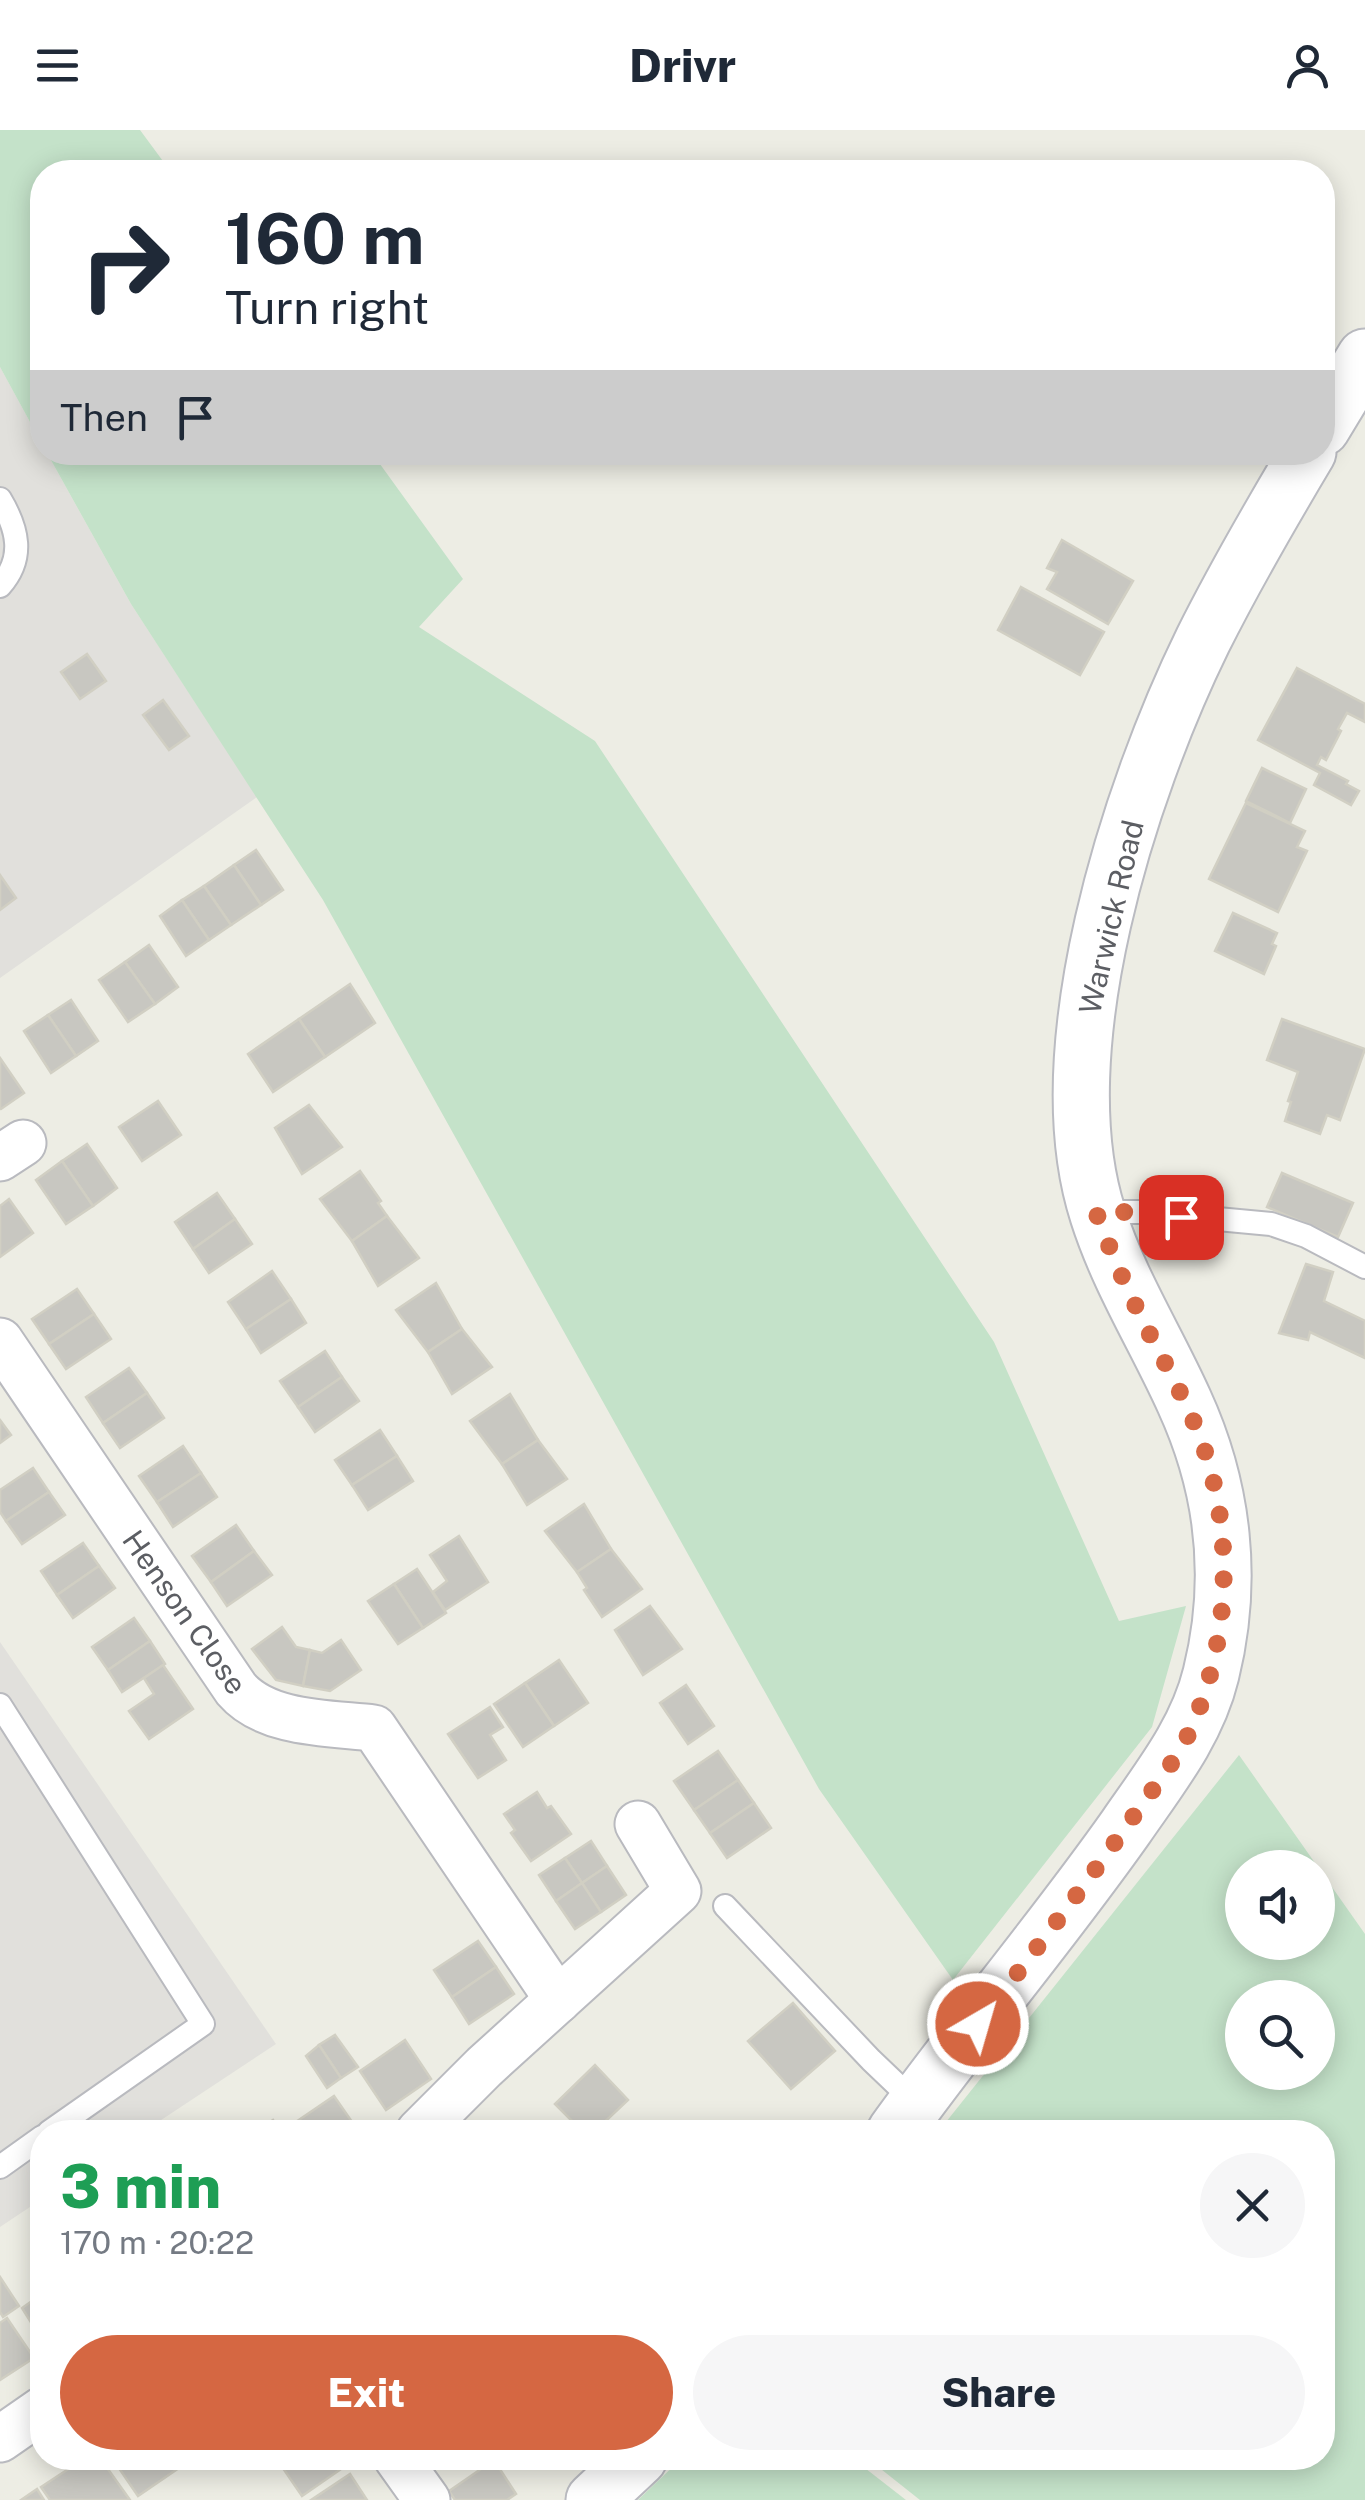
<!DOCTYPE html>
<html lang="en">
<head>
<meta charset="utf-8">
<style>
  :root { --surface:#fff; --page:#f6f6f7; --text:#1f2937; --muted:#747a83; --accent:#d56742 }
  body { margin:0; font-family:"Public Sans",sans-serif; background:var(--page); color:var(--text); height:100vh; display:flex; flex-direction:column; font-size:38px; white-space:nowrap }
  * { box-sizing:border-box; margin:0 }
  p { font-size:32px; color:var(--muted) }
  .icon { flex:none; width:55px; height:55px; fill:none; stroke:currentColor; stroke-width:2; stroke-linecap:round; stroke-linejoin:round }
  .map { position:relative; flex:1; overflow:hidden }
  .drawer { position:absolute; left:30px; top:1990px; width:1305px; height:350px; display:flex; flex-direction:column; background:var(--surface); border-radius:40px; box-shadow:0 5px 25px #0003 }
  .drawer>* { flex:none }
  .hud { position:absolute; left:30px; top:30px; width:1305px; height:305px; border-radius:40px; box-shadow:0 5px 25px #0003; background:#fff; color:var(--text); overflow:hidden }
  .fabs { position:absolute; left:1225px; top:1720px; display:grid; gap:20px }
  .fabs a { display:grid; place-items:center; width:110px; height:110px; border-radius:50%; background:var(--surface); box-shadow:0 5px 25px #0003; font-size:50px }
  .pin { position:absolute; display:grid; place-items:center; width:85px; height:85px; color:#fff; margin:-42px; border-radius:20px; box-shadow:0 5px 15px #0006 }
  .me { position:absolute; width:110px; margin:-55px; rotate:38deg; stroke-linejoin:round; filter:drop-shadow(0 0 8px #0008) }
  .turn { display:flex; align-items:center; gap:35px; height:210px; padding:0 30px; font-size:45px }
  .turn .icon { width:130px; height:130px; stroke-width:2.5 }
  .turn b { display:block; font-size:70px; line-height:85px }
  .then { display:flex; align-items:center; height:95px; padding:0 30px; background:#0003; gap:20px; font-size:38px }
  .round { display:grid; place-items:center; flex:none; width:105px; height:105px; border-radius:52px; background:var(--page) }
  .head { display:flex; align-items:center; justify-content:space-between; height:170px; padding:0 30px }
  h1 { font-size:60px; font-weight:800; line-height:75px; color:#1e9e55 }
  .primary-button { display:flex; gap:20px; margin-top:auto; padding:20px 30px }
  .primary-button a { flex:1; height:115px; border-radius:60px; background:var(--accent); color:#fff; font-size:40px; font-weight:800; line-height:115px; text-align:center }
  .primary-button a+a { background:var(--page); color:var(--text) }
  header { display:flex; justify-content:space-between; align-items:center; height:130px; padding:0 30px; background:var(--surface); font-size:45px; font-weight:800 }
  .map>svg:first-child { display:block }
  .industrial { fill:#e1e0dc }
  .green { fill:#c4e2c9; fill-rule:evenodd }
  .building { fill:#c8c7c1; stroke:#d1cfc3; stroke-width:2.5 }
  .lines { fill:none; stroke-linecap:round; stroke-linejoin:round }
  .lane-casing { stroke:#b9babf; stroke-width:26 }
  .street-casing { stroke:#b9babf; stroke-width:49 }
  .secondary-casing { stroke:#babbc1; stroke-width:59 }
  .lane { stroke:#fff; stroke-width:22 }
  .street { stroke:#fff; stroke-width:45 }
  .secondary { stroke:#fff; stroke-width:55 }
  .route { stroke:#d56742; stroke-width:18; stroke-dasharray:0 32.4 }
  .labels { text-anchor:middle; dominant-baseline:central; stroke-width:8; stroke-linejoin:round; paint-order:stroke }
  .street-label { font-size:30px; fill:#5c5e63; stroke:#fff }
</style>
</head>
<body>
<header><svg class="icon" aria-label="menu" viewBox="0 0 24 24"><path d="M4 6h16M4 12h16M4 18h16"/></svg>Drivr<svg class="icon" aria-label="person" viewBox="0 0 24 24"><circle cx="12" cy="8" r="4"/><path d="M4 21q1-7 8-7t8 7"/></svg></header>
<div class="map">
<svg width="1365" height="2370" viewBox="0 0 1365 2370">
  <rect width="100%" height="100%" fill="#edede4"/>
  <g class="industrial">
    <path d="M0,237L42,314V322L47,323L131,474L257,667L0,848Z"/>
    <path d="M0,1512L276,1914L143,2002H42V2069L0,2097Z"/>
  </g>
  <g class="green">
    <path d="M0,0H140L171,42H42V314L0,237Z"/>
    <path d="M47,323H372L463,449L419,497L595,611L994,1212L1119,1491L1186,1476L1152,1597L953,1850L819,1659L323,770L131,474Z"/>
    <path d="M1239,1625L1365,1804V2370H920L867,2328H1322V2002H938ZM1242,1738H1318V1812H1242ZM1242,1868H1318V1942H1242Z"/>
    <path d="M682,2328H852L906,2370H638Z"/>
  </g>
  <g class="building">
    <path d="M1062,410L1133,451L1108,494L1047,459L1057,442L1047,438Z"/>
    <path d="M1021,457L1104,502L1080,545L998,500Z"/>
    <path d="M87,524L106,551L80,569L61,542Z"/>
    <path d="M1297,538L1365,574V592L1347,583L1338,599L1341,601L1326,630L1321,627L1317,635L1348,651L1346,654L1359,661L1351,675L1314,655L1320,643L1258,610Z"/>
    <path d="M163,570L189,606L169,620L143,585Z"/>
    <path d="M1262,638L1306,659L1290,693L1246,671Z"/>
    <path d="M1246,673L1305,701L1297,717L1307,721L1278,782L1209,749Z"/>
    <path d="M256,720L283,760L261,775L234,735Z"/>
    <path d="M234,735L261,775L231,795L204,756Z"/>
    <path d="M0,745L16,768L0,780Z"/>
    <path d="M204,756L231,795L209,810L182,770Z"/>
    <path d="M182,770L209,810L186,826L160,786Z"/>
    <path d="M1233,783L1277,803L1272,814L1276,816L1264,844L1215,821Z"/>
    <path d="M149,815L178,857L155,874L125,832Z"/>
    <path d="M125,832L155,874L128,892L99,850Z"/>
    <path d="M350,854L375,893L325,927L299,889Z"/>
    <path d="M71,870L98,911L76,926L48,885Z"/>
    <path d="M48,885L76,926L51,943L24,901Z"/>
    <path d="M299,889L325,927L273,962L248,924Z"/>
    <path d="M1282,889L1365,919L1340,990L1327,985L1320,1004L1285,991L1291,972L1288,971L1298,942L1267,930Z"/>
    <path d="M0,928L24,963L1,979L0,978Z"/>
    <path d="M158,971L181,1005L142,1031L119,997Z"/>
    <path d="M309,975L342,1017L302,1044L275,998Z"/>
    <path d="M87,1014L117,1058L93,1076L62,1031Z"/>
    <path d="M62,1031L93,1076L66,1094L36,1050Z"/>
    <path d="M360,1041L381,1071L378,1073L387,1086L352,1111L320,1069Z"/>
    <path d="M1282,1043L1353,1073L1338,1107L1267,1077Z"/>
    <path d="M217,1063L235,1089L193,1119L175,1092Z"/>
    <path d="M9,1069L33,1103L0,1127V1076Z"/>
    <path d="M387,1086L419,1128L378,1156L352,1111Z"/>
    <path d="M235,1089L252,1114L209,1143L193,1119Z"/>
    <path d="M1306,1134L1333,1142L1324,1171L1365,1191V1228L1310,1202L1308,1210L1279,1203Z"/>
    <path d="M272,1141L291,1169L246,1199L228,1172Z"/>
    <path d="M436,1153L462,1199L428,1222L396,1180Z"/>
    <path d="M77,1159L94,1184L49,1214L32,1189Z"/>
    <path d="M291,1169L306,1193L261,1223L246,1199Z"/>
    <path d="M94,1184L111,1209L66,1239L49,1214Z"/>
    <path d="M462,1199L492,1237L452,1264L428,1222Z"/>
    <path d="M325,1221L342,1247L298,1277L280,1251Z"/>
    <path d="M129,1238L147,1263L103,1293L86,1267Z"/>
    <path d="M342,1247L359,1271L315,1302L298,1277Z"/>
    <path d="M147,1263L164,1288L120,1318L103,1293Z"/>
    <path d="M510,1264L538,1310L502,1334L470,1291Z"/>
    <path d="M0,1290L11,1305L0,1313Z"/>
    <path d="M380,1300L397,1326L352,1355L335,1330Z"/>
    <path d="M538,1310L567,1349L527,1375L502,1334Z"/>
    <path d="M183,1316L201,1343L157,1372L139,1346Z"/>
    <path d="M397,1326L413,1351L368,1380L352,1355Z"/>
    <path d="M33,1338L49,1362L6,1391L0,1382V1360Z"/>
    <path d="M201,1343L217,1367L173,1397L157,1372Z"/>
    <path d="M49,1362L65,1385L22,1414L6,1391Z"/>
    <path d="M584,1374L611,1419L577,1442L545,1401Z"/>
    <path d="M236,1395L254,1421L211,1452L192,1426Z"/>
    <path d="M459,1406L488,1452L445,1480L433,1462L447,1451L430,1425Z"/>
    <path d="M83,1413L99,1436L57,1465L41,1441Z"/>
    <path d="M611,1419L642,1459L602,1487L584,1460L587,1458L577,1442Z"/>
    <path d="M254,1421L272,1445L227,1476L211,1452Z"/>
    <path d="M99,1436L115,1458L73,1488L57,1465Z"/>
    <path d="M417,1439L446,1483L423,1498L394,1454Z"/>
    <path d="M394,1454L423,1498L398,1514L368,1471Z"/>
    <path d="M650,1476L682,1519L643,1545L615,1500Z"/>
    <path d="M134,1488L150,1511L108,1540L92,1517Z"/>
    <path d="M282,1497L296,1517L310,1520L303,1556L276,1550L252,1519Z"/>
    <path d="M341,1510L361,1540L330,1561L303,1556L310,1520L322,1523Z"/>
    <path d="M150,1511L165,1534L122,1562L108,1540Z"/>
    <path d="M559,1530L588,1573L554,1596L525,1553Z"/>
    <path d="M163,1535L193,1579L149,1609L129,1581L154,1564L144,1548Z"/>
    <path d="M525,1553L554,1596L523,1617L494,1574Z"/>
    <path d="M686,1555L714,1596L688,1614L660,1573Z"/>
    <path d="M490,1577L503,1597L490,1605L506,1630L478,1648L448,1604Z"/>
    <path d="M718,1621L738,1650L694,1680L674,1651Z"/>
    <path d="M738,1650L754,1673L710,1703L694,1680Z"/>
    <path d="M537,1662L547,1678L551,1676L571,1704L531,1731L511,1703L515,1700L504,1684Z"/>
    <path d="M754,1673L771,1698L727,1728L710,1703Z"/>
    <path d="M591,1711L607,1736L582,1753L565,1728Z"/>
    <path d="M565,1728L582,1753L556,1771L539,1745Z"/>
    <path d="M607,1736L626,1765L601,1782L582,1753Z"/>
    <path d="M582,1753L601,1782L575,1799L556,1771Z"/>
    <path d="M478,1811L496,1837L452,1867L434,1840Z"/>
    <path d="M496,1837L514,1864L469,1894L452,1867Z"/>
    <path d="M793,1873L835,1921L791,1959L748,1911Z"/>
    <path d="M335,1905L358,1937L341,1948L319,1915Z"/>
    <path d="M405,1910L431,1949L386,1980L360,1941Z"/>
    <path d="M319,1915L341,1948L327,1958L306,1926Z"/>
    <path d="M595,1935L628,1970L594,2002H583L555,1974Z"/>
    <path d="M334,1966L359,2002H290L287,1998Z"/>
    <path d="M273,1990L281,2002H255Z"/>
    <path d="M0,2147L19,2176L3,2187L0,2182Z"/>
    <path d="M42,2164V2210L22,2178Z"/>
    <path d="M7,2188L34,2228L0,2250V2193Z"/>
    <path d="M85,2328H100L130,2370H50L41,2357Z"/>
    <path d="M112,2328H191L192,2329L138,2366Z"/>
    <path d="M276,2328H338L344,2337L302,2366Z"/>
    <path d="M494,2330L516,2364L507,2370H455L449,2361Z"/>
    <path d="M350,2344L367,2370H311Z"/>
    <path d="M37,2359L44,2370H21Z"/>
  </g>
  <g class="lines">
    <g class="lane-casing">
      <g id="lane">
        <path d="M0,369C18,399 25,428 0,456"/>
        <path d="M1097,1082H1143L1271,1094L1306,1106L1365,1137"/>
        <path d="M0,1575L203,1894L49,2002"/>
        <path d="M725,1776L871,1930L916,1973"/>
        <path d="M0,2037L42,2007"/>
      </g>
    </g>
    <g class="street-casing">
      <g id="street">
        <path d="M0,1028L23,1013"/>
        <path d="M0,1211L236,1559C267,1595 331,1593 374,1598L558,1870"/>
        <path d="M419,2002L484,1937L678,1761L638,1694"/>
        <path d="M0,2309L42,2280"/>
        <path d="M397,2328L427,2370"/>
      </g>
    </g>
    <g class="secondary-casing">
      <g id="secondary">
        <path d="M1322,298L1365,227"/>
        <path d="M895,2002C969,1899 1052,1802 1126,1697C1159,1649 1197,1602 1211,1544C1234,1451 1224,1358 1184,1271C1156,1209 1119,1151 1098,1085C1045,921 1129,661 1203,510C1235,446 1271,384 1308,322"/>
        <path d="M594,2370L639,2328"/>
      </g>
    </g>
    <use href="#lane" class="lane"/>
    <use href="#street" class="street"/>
    <use href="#secondary" class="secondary"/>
  </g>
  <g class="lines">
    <path class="route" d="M978,1894C1031,1826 1083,1758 1133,1687C1154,1657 1180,1626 1194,1592C1228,1510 1233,1416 1208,1331C1194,1283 1167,1238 1144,1193C1126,1157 1110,1120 1096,1082H1143L1181,1087"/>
  </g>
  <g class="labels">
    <g class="street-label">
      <text transform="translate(1111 787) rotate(-77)">Warwick Road</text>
      <text transform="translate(185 1482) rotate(55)">Henson Close</text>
    </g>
  </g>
</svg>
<div class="fabs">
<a><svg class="icon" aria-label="sound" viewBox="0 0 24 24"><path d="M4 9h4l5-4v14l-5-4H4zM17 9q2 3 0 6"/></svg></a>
<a><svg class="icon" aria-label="search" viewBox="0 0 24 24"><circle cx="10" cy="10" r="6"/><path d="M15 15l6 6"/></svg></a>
</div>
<div class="pin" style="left:1181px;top:1087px;background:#d93025"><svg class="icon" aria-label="arrive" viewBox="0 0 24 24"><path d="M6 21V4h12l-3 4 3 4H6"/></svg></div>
<svg class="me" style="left:978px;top:1894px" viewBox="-20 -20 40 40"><circle r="17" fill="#d56742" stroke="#fff" stroke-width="3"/><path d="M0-11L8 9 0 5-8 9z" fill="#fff"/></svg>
<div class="hud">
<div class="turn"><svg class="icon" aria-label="right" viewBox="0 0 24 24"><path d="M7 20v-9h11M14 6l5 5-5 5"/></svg><div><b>160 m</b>Turn right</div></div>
<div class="then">Then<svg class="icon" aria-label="arrive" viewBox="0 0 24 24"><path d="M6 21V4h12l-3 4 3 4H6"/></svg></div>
</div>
<section class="drawer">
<div class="head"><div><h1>3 min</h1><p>170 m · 20:22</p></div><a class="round"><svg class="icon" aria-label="close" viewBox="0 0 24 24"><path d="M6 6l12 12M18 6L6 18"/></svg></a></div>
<div class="primary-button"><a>Exit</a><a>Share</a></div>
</section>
</div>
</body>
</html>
